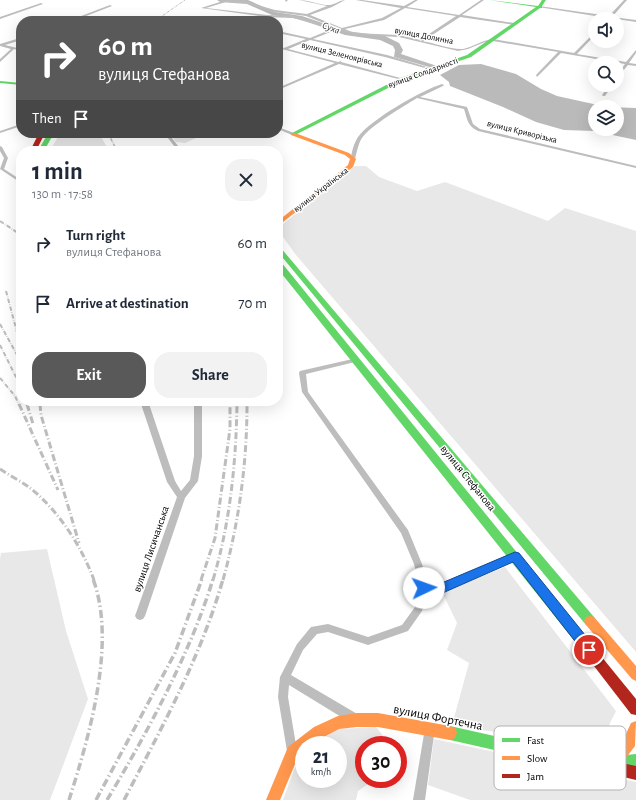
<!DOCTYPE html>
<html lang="en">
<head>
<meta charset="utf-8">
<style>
  :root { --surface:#fff; --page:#f2f2f3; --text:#1f2937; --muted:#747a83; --accent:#595959 }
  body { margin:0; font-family:"Alegreya Sans",sans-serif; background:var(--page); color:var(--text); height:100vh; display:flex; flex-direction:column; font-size:15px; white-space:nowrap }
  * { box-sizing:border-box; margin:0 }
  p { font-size:13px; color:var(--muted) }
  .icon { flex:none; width:22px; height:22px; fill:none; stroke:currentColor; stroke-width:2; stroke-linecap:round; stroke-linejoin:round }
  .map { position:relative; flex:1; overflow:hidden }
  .details { position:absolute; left:16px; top:146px; width:267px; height:260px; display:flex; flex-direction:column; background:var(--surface); border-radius:16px; box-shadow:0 4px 16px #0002 }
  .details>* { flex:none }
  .hud { position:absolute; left:16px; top:16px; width:267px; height:122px; border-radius:16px; box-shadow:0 4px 16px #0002; background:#595959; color:#fff; overflow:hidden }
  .buttons { position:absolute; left:588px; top:12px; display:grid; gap:8px }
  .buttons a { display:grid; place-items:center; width:36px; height:36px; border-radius:50%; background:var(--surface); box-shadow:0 4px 16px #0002; font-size:20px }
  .speed { position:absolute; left:295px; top:736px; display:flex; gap:8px; font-size:20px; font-weight:700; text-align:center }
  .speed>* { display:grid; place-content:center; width:52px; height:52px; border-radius:50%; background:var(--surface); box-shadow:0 4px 16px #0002; line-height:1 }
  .speed small { font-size:10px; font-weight:400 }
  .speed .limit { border:6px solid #d22; background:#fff; color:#111 }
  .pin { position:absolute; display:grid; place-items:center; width:34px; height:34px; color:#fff; margin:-17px; border:2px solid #fff; border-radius:50%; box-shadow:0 1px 4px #0007 }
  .me { position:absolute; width:44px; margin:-22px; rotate:87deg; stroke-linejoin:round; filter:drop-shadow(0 0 3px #0008) }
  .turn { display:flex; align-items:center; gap:14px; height:84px; padding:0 16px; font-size:18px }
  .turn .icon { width:52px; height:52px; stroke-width:2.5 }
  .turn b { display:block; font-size:28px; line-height:34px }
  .then { display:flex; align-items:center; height:38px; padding:0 16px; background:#0003; gap:8px; font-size:15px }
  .round { display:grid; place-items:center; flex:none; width:42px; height:42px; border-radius:16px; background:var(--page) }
  .head { display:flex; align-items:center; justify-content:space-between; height:68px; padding:0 16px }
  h1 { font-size:24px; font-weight:700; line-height:30px }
  .cta { display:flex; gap:8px; margin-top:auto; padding:8px 16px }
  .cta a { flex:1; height:46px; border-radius:16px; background:var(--accent); color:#fff; font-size:16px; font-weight:700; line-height:46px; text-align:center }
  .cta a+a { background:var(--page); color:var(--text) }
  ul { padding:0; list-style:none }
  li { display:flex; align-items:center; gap:12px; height:60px; padding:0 16px }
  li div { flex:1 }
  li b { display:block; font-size:15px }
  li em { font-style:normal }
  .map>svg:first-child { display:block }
  .green { fill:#e8e8e8 }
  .water { fill:#bababa; fill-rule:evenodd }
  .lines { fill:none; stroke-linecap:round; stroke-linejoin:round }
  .river { fill:#bababa; fill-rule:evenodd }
  .street { fill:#bdbdbd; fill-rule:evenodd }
  .fast { fill:#63d668; fill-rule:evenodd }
  .slow { fill:#ff974d; fill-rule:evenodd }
  .jam { fill:#b3261e; fill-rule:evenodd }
  .rail-far4 { stroke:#bdbdbd; stroke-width:1; stroke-dasharray:2.5 1 0.5 1; stroke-linecap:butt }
  .rail-far3 { stroke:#bdbdbd; stroke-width:1.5; stroke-dasharray:3.5 1 0.5 1; stroke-linecap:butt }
  .rail-far2 { stroke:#bdbdbd; stroke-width:2; stroke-dasharray:4.5 1.5 0.5 1.5; stroke-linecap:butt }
  .rail-far1 { stroke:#bdbdbd; stroke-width:3; stroke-dasharray:7 2.5 1 2.5; stroke-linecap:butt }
  .rail { stroke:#bdbdbd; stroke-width:3.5; stroke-dasharray:8 3 1.5 3; stroke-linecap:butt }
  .route { fill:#1a73e8; stroke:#114b97 }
  .labels { text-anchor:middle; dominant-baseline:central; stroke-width:3; stroke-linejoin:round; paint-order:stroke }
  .far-street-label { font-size:9px; fill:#000; stroke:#fff }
  .far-water-label { font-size:10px; font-style:italic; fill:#3e3e3e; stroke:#fff }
  .street-label { font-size:11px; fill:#000; stroke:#fff }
  .near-street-label { font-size:13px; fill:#000; stroke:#fff }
  .key { fill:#fff; stroke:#b2b2b2; stroke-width:1 }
  .key-label { font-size:11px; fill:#000 }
</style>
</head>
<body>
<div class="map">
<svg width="636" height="800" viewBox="0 0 636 800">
  <rect width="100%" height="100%" fill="#fff"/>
  <g class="green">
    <path d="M60,133H99L109,151H50Z"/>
    <path d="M170,133H208L185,143L176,142Z"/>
    <path d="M355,166H366L379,177L417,191L445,182L548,221L565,208L636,231V652L296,255L278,230V228Z"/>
    <path d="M47,549L66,631L88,699L50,800H0V559L1,553Z"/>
    <path d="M505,567L616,711L610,723L604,750L452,725L469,663L447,650L457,623L442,592Z"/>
    <path d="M376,727L390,745H364V779H375L358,791L356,800H283L300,753L304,751V779H338V745H313L338,729Z"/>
    <path d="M434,739L636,782V800H470L428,785Z"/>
  </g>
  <path class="water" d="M481,64L516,74L541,89L557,96L607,107L636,108V140L594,131L564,130L536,122L503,107L450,86L449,82L440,75L459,65ZM595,107H617V129H595Z"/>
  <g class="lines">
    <path class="river" d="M217,0H248L275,12L302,16L346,31L385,36L399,43L403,50L401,54L437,66L433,68L394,57L395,50L393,46L380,40L345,35L299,19L272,15L247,4L220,2Z"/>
    <g class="street">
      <path d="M226,0L244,1L275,10L307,14L327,6L299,0C308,0 323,6 330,5C336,4 340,0 345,0L332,7L310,15L342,28L382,18L401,8L356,0H362L404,6L415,0H418L407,7L459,15L481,0H484L462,15L514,23L515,25L460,17L423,41C434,43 452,50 463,49C473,47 482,40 493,39L574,53L595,32V35L577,54L626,62L636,50V53L629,63L636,64V66L628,65L617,78V75L625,64L561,53L537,77L536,75L558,52L493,41L485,42L468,49L458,51L399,37L354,35L306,16L275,12L244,3L226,2L206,8L267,15L293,16L338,29L313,39L387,55L434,69L432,70L385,57L310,40L288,49L338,62L341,61V62L404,79L402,80L339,64L278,90V88L335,63L278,48V46L284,48L306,39L278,33V31L310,38L332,29L293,18L267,17L201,8ZM405,8L456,16L420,40L399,35L354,33L345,29L384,20Z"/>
      <path d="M285,0H288L286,2Z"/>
      <path d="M624,0H627L612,17L636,20V22L610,18L607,19L608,18L538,7L539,6L609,16Z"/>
      <path d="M41,3L43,4L0,19V17Z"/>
      <path d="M110,5L112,6L73,21H68Z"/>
      <path d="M20,38H21V40L5,45L21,49V51L14,49L0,62V59L11,49L0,46V44Z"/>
      <path d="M442,84L444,85L443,86L420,97L467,107L473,124L480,129L636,166V168L478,131C467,126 467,118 464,109L417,98C404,106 370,126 362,138C358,144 357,152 355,159L351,160C351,153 354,143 358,137C370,120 422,90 442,84Z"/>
      <path d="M609,85H613L605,96H603L602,95Z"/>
      <path d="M21,124V126L0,133V131Z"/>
      <path d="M278,127L294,133L295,134L292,135L278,129Z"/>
      <path d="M164,133H168L182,151H178Z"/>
      <path d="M0,146L2,147L8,158L4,169L21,180V183L0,169L4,158L0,151Z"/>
      <path d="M357,358L359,359L360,360L359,361L306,374L308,392L408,530L422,564L428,585L438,586L515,552L518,553L519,556L518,559L441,593L438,594L427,592L422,611L408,631L368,645L328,632L317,634L303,650L291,675L359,715L360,719L359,723L355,724L351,723L289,685L288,697L297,751L296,755L292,756L288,755L287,751L278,697L280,677L297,644L311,627L328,624L368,637L402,625L415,607L420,588L414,564L401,533L302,392L299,373L300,371Z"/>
      <path d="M140,401H148L175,481L181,491L190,480L194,456V401H202V456L198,481L185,498L145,616L143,619L140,620L137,619L135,616L177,497L167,482Z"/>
      <path d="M430,723L434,724L435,728L425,800H413L425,728L426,724Z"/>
    </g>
    <g class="fast">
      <path d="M489,0L538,6L542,0H546L542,6V8H540L471,57L404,80L295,135L290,134L400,78L467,55L536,7Z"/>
      <path d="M0,81L21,83V85L0,83Z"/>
      <path d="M48,133H54L44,151H38Z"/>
      <path d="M278,246L280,247L594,617L596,621L594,625L590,626L586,625L278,252Z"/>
      <path d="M278,262H281L592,645L594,649L592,653L588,655L584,653L278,269Z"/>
      <path d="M450,726L584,756L603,757L636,754V768L603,771L584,770L450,740L445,738L443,733L445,728Z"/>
    </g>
    <g class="slow">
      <path d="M291,133H295L349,153L356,159L353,167L278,226V221L348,165L350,159L345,155L291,135Z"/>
      <path d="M590,616L594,617L636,666V681L632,679L586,625L584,621L586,617Z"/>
      <path d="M357,713H378L450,726L455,728L457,733L455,738L450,740L378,727H357L339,729L324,737L313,745H304V752L298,757L280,800H266L288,747L314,727L338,716Z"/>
      <path d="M636,721L635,746L619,767L614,769L609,767L607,762L609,757L625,736L631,723Z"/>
    </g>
    <g class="jam">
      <path d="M39,133H45L36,151H30Z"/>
      <path d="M588,643L592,645L636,699V715L631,714L584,653L582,649L584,645Z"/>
      <path d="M603,759L636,766V780L598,771L596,766L598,761Z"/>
    </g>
    <path class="rail-far4" d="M155,21L185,0"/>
    <path class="rail-far3" d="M108,133L117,151"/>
    <g class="rail-far2">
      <path d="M0,221L21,235"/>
      <path d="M6,291L21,347"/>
      <path d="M0,324L21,362"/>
      <path d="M0,345L21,387"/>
      <path d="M0,378L15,396L19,405"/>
      <path d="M26,401L27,405"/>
      <path d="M40,401V405"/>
      <path d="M230,401V405"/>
      <path d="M247,401V405"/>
      <path d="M237,405V401"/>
    </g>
    <g class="rail-far1">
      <path d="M19,404L58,490"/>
      <path d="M27,404L33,424"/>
      <path d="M40,404L41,415L79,543"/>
      <path d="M0,469C9,475 20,481 29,487C58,510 81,545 94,580"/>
      <path d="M201,580L215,538L230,429V404"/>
      <path d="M213,580C230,523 236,464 237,404"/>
      <path d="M223,580C239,522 247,464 247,404"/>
    </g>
    <g class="rail">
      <path d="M69,800C89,737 117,643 93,579"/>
      <path d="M96,800L175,653L202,579"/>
      <path d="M107,800C146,735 191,652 213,579"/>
      <path d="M124,800C161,729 201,657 223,579"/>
    </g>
  </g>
  <path class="route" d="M515,552L519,553L594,646L596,650L594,654L589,656L585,654L513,562L438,595L420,592L419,588L420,585L424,583L437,585Z"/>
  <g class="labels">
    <g class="far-street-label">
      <text transform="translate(424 36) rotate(11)">вулиця Долинна</text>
      <text transform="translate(342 55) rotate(14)">вулиця Зеленоярівська</text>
      <text transform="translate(423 73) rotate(-20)">вулиця Солідарності</text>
      <text transform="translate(522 132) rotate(14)">вулиця Криворізька</text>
      <text transform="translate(321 190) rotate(-38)">вулиця Українська</text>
    </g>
    <g class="far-water-label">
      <text transform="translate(331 28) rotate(20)">Суха</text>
    </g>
    <g class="street-label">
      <text transform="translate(468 478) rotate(51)">вулиця Стефанова</text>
      <text transform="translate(151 549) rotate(-71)">вулиця Лисичанська</text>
    </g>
    <g class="near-street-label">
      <text transform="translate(438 718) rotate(11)">вулиця Фортечна</text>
    </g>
  </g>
  <rect x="494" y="726" width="132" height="64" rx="6" class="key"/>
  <rect x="502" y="738" width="18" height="4" fill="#63d668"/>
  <rect x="502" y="756" width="18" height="4" fill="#ff974d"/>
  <rect x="502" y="774" width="18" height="4" fill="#b3261e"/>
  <g class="key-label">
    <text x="527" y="744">Fast</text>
    <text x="527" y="762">Slow</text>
    <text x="527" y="780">Jam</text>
  </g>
</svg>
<div class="buttons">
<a><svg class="icon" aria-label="sound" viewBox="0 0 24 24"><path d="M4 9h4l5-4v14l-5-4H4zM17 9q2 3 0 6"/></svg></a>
<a><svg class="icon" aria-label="search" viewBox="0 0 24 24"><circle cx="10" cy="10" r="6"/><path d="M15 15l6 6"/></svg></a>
<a><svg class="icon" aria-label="layers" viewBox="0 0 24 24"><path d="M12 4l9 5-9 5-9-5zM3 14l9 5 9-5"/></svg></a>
</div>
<div class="speed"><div>21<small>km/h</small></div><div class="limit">30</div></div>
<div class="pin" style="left:589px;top:650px;background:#d93025"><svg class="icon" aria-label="arrive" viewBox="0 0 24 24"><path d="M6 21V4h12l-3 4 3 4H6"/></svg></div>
<svg class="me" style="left:424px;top:588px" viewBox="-20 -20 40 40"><circle r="19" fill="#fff"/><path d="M0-13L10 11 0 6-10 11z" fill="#1a73e8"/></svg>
<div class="hud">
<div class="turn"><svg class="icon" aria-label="right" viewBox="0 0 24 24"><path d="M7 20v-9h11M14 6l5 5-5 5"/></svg><div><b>60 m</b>вулиця Стефанова</div></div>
<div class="then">Then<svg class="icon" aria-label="arrive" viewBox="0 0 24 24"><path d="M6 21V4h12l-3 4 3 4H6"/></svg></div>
</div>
<section class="details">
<div class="head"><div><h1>1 min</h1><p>130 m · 17:58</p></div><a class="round"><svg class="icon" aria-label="close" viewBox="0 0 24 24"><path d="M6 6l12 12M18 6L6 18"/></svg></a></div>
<ul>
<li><svg class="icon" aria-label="right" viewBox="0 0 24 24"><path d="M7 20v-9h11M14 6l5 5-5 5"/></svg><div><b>Turn right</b><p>вулиця Стефанова</p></div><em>60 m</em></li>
<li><svg class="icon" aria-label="arrive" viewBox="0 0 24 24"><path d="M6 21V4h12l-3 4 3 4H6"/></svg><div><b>Arrive at destination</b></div><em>70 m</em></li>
</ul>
<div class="cta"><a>Exit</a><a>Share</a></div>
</section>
</div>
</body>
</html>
